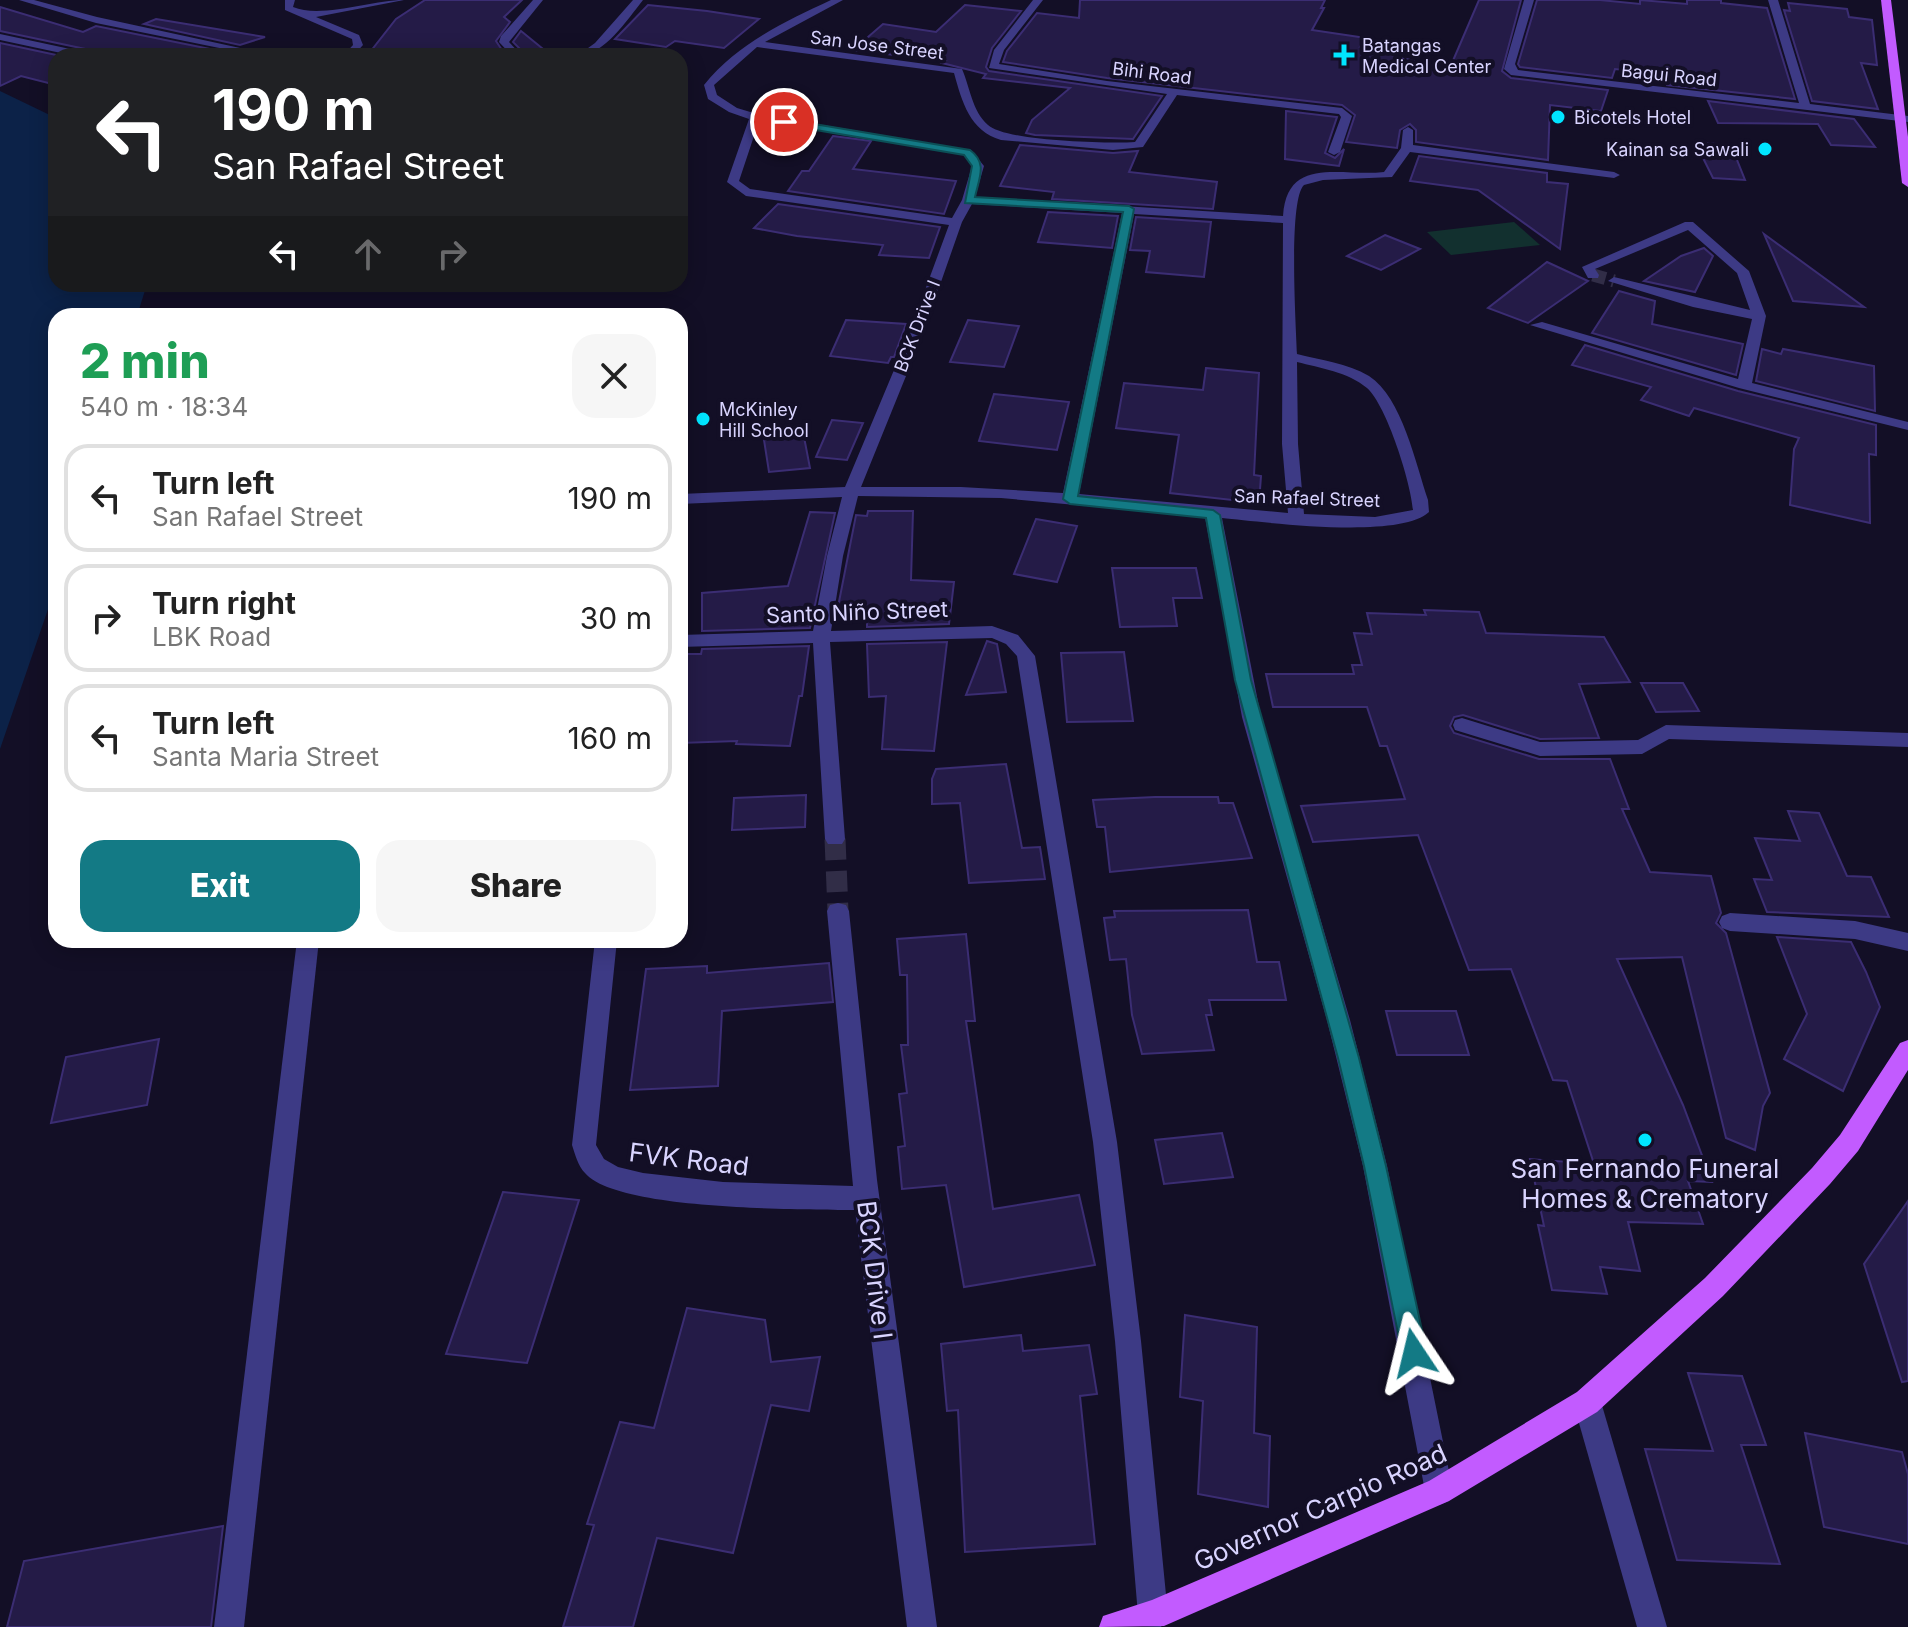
<!DOCTYPE html>
<html lang="en">
<head>
<meta charset="utf-8">
<style>
  :root { --surface:#fff; --page:#f6f6f6; --text:#222; --muted:#767676; --line:#e0e0e0; --accent:#137a85 }
  body { margin:0; font-family:Inter,sans-serif; background:var(--page); color:var(--text); height:100vh; display:flex; flex-direction:column; font-size:30px; white-space:nowrap }
  * { box-sizing:border-box; margin:0 }
  p { font-size:26px; color:var(--muted) }
  .icon { flex:none; width:44px; height:44px; fill:none; stroke:currentColor; stroke-width:2; stroke-linecap:round; stroke-linejoin:round }
  .map { position:relative; flex:1; overflow:hidden }
  .panel { position:absolute; left:48px; top:308px; width:640px; height:640px; display:flex; flex-direction:column; background:var(--surface); border-radius:24px; box-shadow:0 4px 20px #0003 }
  .panel>* { flex:none }
  .top-card { position:absolute; left:48px; top:48px; width:640px; height:244px; border-radius:24px; box-shadow:0 4px 20px #0003; background:#202124; color:#fff; overflow:hidden }
  .pin { position:absolute; display:grid; place-items:center; width:68px; height:68px; color:#fff; margin:-34px; border:4px solid #fff; border-radius:50%; box-shadow:0 2px 8px #0007 }
  .me { position:absolute; width:88px; margin:-44px; rotate:350deg; stroke-linejoin:round; filter:drop-shadow(0 0 6px #0008) }
  .turn { display:flex; align-items:center; gap:28px; height:168px; padding:0 32px; font-size:36px }
  .turn .icon { width:104px; height:104px; stroke-width:2.5 }
  .turn b { display:block; font-size:56px; line-height:68px }
  .lanes { display:flex; align-items:center; height:76px; padding:0 32px; background:#0003; justify-content:center; gap:40px; direction:ltr }
  .lanes .off { opacity:.35 }
  .round { display:grid; place-items:center; flex:none; width:84px; height:84px; border-radius:24px; background:var(--page) }
  .headline { display:flex; align-items:center; justify-content:space-between; height:136px; padding:0 32px }
  h1 { font-size:48px; font-weight:800; line-height:60px; color:#1e9e55 }
  .primary-button { display:flex; gap:16px; margin-top:auto; padding:16px 32px }
  .primary-button a { flex:1; height:92px; border-radius:24px; background:var(--accent); color:#fff; font-size:32px; font-weight:800; line-height:92px; text-align:center }
  .primary-button a+a { background:var(--page); color:var(--text) }
  ul { padding:0; list-style:none }
  li { display:flex; align-items:center; gap:24px; height:108px; margin:0 16px 12px; padding:0 16px; border:4px solid var(--line); border-radius:24px }
  li div { flex:1 }
  li b { display:block; font-size:30px }
  li em { font-style:normal }
  .map>svg:first-child { display:block }
  .green { fill:#12302f }
  .water { fill:#0c2248 }
  .building { fill:#241b47; stroke:#3b2d73; stroke-width:2 }
  .lines { fill:none; stroke-linecap:round; stroke-linejoin:round }
  .minor-tunnel-far1 { stroke:#312d47; stroke-width:13; stroke-dasharray:13 7; stroke-linecap:butt }
  .minor-tunnel { stroke:#312d47; stroke-width:21; stroke-dasharray:21 11; stroke-linecap:butt }
  .minor { fill:#3d3a85; fill-rule:evenodd }
  .primary { fill:#c25bff; fill-rule:evenodd }
  .route { fill:#137a85; stroke:#0c4f56; stroke-width:2 }
  .poi-dot { fill:#00e5ff; stroke:#130f26; stroke-width:3 }
  .labels { text-anchor:middle; dominant-baseline:central; stroke-width:8; stroke-linejoin:round; paint-order:stroke }
  .far-street-label { font-size:18px; fill:#d9d4ff; stroke:#130f26 }
  .far-poi-label { font-size:18px; fill:#d9d4ff; stroke:#130f26; text-anchor:start }
  .street-label { font-size:22px; fill:#d9d4ff; stroke:#130f26 }
  .near-street-label { font-size:26px; fill:#d9d4ff; stroke:#130f26 }
  .near-poi-label { font-size:26px; fill:#d9d4ff; stroke:#130f26 }
</style>
</head>
<body>
<div class="map">
<svg width="1908" height="1627" viewBox="0 0 1908 1627">
  <rect width="100%" height="100%" fill="#130f26"/>
  <path class="green" d="M1514,222L1540,245L1451,255L1427,232Z"/>
  <path class="water" d="M0,91L56,118V284H147L137,316H56V586L0,749Z"/>
  <g class="building">
    <path d="M425,0H522L504,17L510,22L496,41L502,50L491,49L487,55L367,56L396,19Z"/>
    <path d="M1080,0H1325L1321,8H1324L1312,30L1366,38L1360,47L1449,70L1479,0H1521L1502,71L1511,78L1608,90L1601,111L1550,105L1548,160L1416,142V130L1410,124L1400,130L1397,148L1346,142L1355,115L1342,105L1107,78L1003,62L1007,51L1037,13L1079,18Z"/>
    <path d="M1537,0H1600L1640,4V0L1687,4V0H1721V3L1767,8L1795,99L1667,85V75L1615,69L1612,78L1520,67L1518,64Z"/>
    <path d="M1788,3L1847,9L1849,17L1872,20L1877,65L1861,63L1878,109L1812,101L1784,10L1790,11Z"/>
    <path d="M648,5L707,11L759,19L724,48L675,41L666,47L615,39Z"/>
    <path d="M965,5L1021,11L992,48L986,67L989,71L1162,96L1133,139L1035,135L1026,133L1032,120L1070,88L983,78L986,74L942,63L945,61L853,50L883,24L936,32Z"/>
    <path d="M0,7L83,32L96,26L220,51L205,56H97L90,50L0,31Z"/>
    <path d="M156,19L265,37L240,45L144,24Z"/>
    <path d="M521,31L548,53L522,51L513,42Z"/>
    <path d="M0,43L61,56H56V85L21,76L0,86Z"/>
    <path d="M1708,101L1854,119L1875,147L1831,145L1818,124L1718,123Z"/>
    <path d="M1286,111L1337,117L1325,153L1335,158L1344,149L1339,166L1285,159Z"/>
    <path d="M833,136L871,141L853,169L956,181L944,214L788,191L802,171H809Z"/>
    <path d="M1695,142L1731,145L1745,180L1713,178Z"/>
    <path d="M1020,145L1113,153L1138,151L1129,172L1217,182L1213,209L1052,199L1054,192L1000,186Z"/>
    <path d="M1419,156L1547,173V182L1568,184L1560,249L1478,190L1410,181Z"/>
    <path d="M778,204L940,227L929,258L879,255L883,245L797,236L754,228Z"/>
    <path d="M1048,212L1118,216L1112,248L1038,242Z"/>
    <path d="M1136,217L1211,222L1204,277L1146,272L1150,251L1130,250Z"/>
    <path d="M1764,234L1864,307L1793,301Z"/>
    <path d="M1385,235L1420,249L1381,270L1347,256Z"/>
    <path d="M1704,248L1713,256L1695,292L1644,281L1681,256Z"/>
    <path d="M1547,262L1588,281L1528,323L1488,308Z"/>
    <path d="M1619,291L1655,301L1652,324L1743,344L1736,375L1592,333Z"/>
    <path d="M846,320L906,324L894,357H891L888,363L830,356Z"/>
    <path d="M968,320L1019,326L1004,367L950,362Z"/>
    <path d="M1585,345L1738,391L1876,425V455L1869,454L1870,523L1790,505L1794,449L1799,438L1694,408L1689,416L1641,400L1651,387L1572,365Z"/>
    <path d="M1762,349L1781,354L1783,349L1874,366L1875,411L1756,381Z"/>
    <path d="M1206,368L1259,373L1254,475L1261,476L1259,503L1170,493L1179,435L1116,428L1124,383L1203,390Z"/>
    <path d="M994,394L1069,402L1057,450L979,441Z"/>
    <path d="M832,420L863,423L847,460L816,457Z"/>
    <path d="M804,437L810,468L769,472L764,440Z"/>
    <path d="M868,511H913L911,580L954,582L949,624L867,627V610L837,612L856,515L867,516Z"/>
    <path d="M810,512L835,513L810,628L702,631V593L788,586Z"/>
    <path d="M1036,519L1077,526L1057,582L1014,574Z"/>
    <path d="M1112,568H1196L1202,598H1173L1177,626L1120,627Z"/>
    <path d="M1424,610L1479,612L1486,633L1604,637L1630,682L1579,684L1599,738L1540,739L1463,715L1454,717L1450,726L1454,733L1539,759H1610L1629,809H1622L1650,872L1711,876L1721,913L1716,923L1726,933L1770,1093L1763,1106L1755,1150L1726,1138L1682,957L1617,959L1683,1105L1712,1182L1688,1181L1703,1224L1628,1222L1640,1271L1600,1267L1607,1294L1552,1290L1538,1225L1544,1226L1530,1159L1594,1164L1567,1081L1553,1080L1511,969L1469,970L1418,835L1313,842L1301,806L1405,799L1387,746H1380L1367,707H1273L1266,674H1354L1352,665H1362L1354,633L1372,634L1367,613L1426,615Z"/>
    <path d="M987,641L997,644L1006,692L966,695Z"/>
    <path d="M947,642L934,751L882,749L886,696L869,697L867,644Z"/>
    <path d="M809,646L802,696H799L790,746L736,744L737,741L680,743V654H701L702,649Z"/>
    <path d="M1124,652L1133,721L1067,722L1061,653Z"/>
    <path d="M1641,683H1683L1699,711L1656,712Z"/>
    <path d="M1006,764L1022,848L1040,847L1045,879L969,883L960,803L932,804V779L936,769Z"/>
    <path d="M806,795L805,827L732,830L734,798Z"/>
    <path d="M1155,797H1218L1219,803H1233L1252,858L1110,872L1105,827H1097L1093,800Z"/>
    <path d="M1788,811L1819,813L1847,876L1871,877L1889,917L1767,912L1754,879L1772,880L1755,838L1800,841Z"/>
    <path d="M1248,910L1257,962H1279L1286,1000H1209L1212,1015H1206L1214,1050L1142,1054L1132,1015L1126,959L1110,960L1104,918L1115,917L1114,911Z"/>
    <path d="M966,934L975,1021H966L993,1209L1079,1195L1095,1265L964,1287L946,1185L902,1189L898,1147L905,1146L899,1094L907,1093L901,1045H908L907,975H900L897,939Z"/>
    <path d="M1777,937L1851,942L1866,972L1880,1007L1843,1091L1784,1059L1807,1014Z"/>
    <path d="M829,963L833,1002L722,1011L718,1086L630,1090L646,969L707,966V973Z"/>
    <path d="M1386,1011H1456L1469,1055H1397Z"/>
    <path d="M159,1039L147,1105L51,1123L66,1057Z"/>
    <path d="M1222,1133L1233,1177L1164,1184L1155,1140Z"/>
    <path d="M503,1192L579,1200L527,1363L446,1354Z"/>
    <path d="M1908,1201V1381L1902,1382L1864,1264Z"/>
    <path d="M687,1308L765,1320L771,1362L820,1357L809,1411L771,1405L733,1553L657,1538L633,1627H563L594,1525L587,1524L620,1422L654,1428Z"/>
    <path d="M1185,1315L1257,1327L1254,1433L1270,1436L1268,1507L1198,1494L1203,1401L1180,1397Z"/>
    <path d="M1021,1335L1023,1351L1089,1345L1097,1394L1080,1396L1095,1544L965,1552L958,1410L947,1411L941,1344Z"/>
    <path d="M1688,1373L1742,1376L1766,1445H1741L1780,1564L1677,1560L1645,1449L1713,1451Z"/>
    <path d="M1805,1433L1902,1452L1908,1474V1544L1824,1527Z"/>
    <path d="M223,1526L211,1627H7L24,1561Z"/>
  </g>
  <g class="lines">
    <path class="minor-tunnel-far1" d="M1593,275L1614,281"/>
    <path class="minor-tunnel" d="M835,839L838,911"/>
    <g class="minor">
      <path d="M19,0H34L97,17L254,51L249,54L96,23Z"/>
      <path d="M285,0H295L293,7C321,19 371,0 404,0L316,17L359,35L363,45L353,56H343L353,45L352,39L285,10Z"/>
      <path d="M533,0H543L509,42L522,56H512L499,42L501,36Z"/>
      <path d="M633,0H643C627,20 604,56 577,56L595,43Z"/>
      <path d="M831,0H843L765,42L962,69C970,87 972,111 988,125C1004,141 1110,144 1135,142L1167,94L989,68L994,50L1033,0H1043L1004,50L999,64L1107,81L1342,108L1352,116L1340,152L1334,155L1328,152L1341,117L1339,114L1177,95L1143,147L1113,150L1001,140C970,131 962,102 954,73L757,47L714,85L717,95L737,108L757,114L971,150L984,166L975,197L1283,216C1287,155 1341,177 1384,172L1401,148L1403,130L1408,127L1413,130V145L1614,172L1620,175L1614,178L1410,152L1392,177L1323,180L1304,185C1288,200 1296,325 1297,354C1321,360 1347,363 1369,376C1402,397 1416,465 1428,500L1429,512C1400,540 1264,522 1222,518L1261,717L1350,1020L1387,1166L1453,1491L1449,1501L1439,1505L1429,1501L1425,1491L1363,1166L1327,1020L1242,717L1205,517L1001,498L858,496L843,556L831,631L992,626L1018,635L1035,656L1117,1142L1141,1341L1168,1615L1161,1627L1142,1626L1138,1615L1115,1341L1093,1142L1017,656L1006,644L992,638L830,642L845,839L842,844H828L825,839L813,643L680,647V635L813,631L827,556L842,497L680,504V494L845,487L907,339L949,225L746,196L727,182L749,119L729,112L708,99L704,85C737,44 784,22 831,0ZM759,121L952,151L963,154L972,166L962,200L952,218L750,189L739,181ZM972,204L1122,213L1063,493L961,487H861L921,339L962,222ZM1134,214L1283,223L1282,444L1288,513L1079,494ZM1297,362C1320,368 1348,372 1367,388C1387,406 1411,483 1413,510L1375,517L1304,514L1298,444Z"/>
      <path d="M1524,0H1534L1515,64L1518,70L1799,103L1768,0H1778L1810,104L1908,116V122L1511,75L1504,69Z"/>
      <path d="M0,34L89,53L94,56H75L0,40Z"/>
      <path d="M1685,222H1693L1749,271L1766,316L1752,383L1908,422V430L1739,388L1530,325L1542,322L1738,379L1752,319L1693,307L1608,281L1614,277L1750,310L1737,273L1688,230L1595,269L1599,275L1598,278H1588L1582,267Z"/>
      <path d="M1462,718L1540,742L1638,740L1666,725L1908,733V747L1669,739L1642,754L1540,756L1455,730L1453,725L1455,720Z"/>
      <path d="M838,903L846,905L849,911L877,1180L937,1627H907L855,1210C803,1209 617,1211 585,1173C578,1166 575,1154 572,1145L595,940H617L596,1145L604,1159L618,1167L643,1173L723,1182L853,1186L827,911L830,905Z"/>
      <path d="M1730,913L1855,921L1908,933V951L1855,939L1730,931L1722,928L1719,922L1722,916Z"/>
      <path d="M297,940H319L244,1627H214Z"/>
      <path d="M1587,1388L1597,1392L1601,1402L1667,1627H1637L1573,1402L1577,1392Z"/>
    </g>
    <g class="primary">
      <path d="M1881,0H1891L1908,137V187L1902,183Z"/>
      <path d="M1908,1040V1070L1858,1151L1830,1184L1723,1296L1597,1412L1449,1501L1164,1626L1099,1627L1103,1616L1152,1600L1429,1481L1577,1392L1705,1278L1812,1168L1840,1135L1900,1043Z"/>
    </g>
  </g>
  <path class="route" d="M784,119L970,150C988,163 979,178 975,197L1129,206L1134,209L1078,496L1213,510L1220,515L1251,680L1359,1058L1386,1166L1427,1353L1423,1361L1414,1365L1405,1361L1402,1353L1364,1166L1338,1058L1235,680L1206,518L1070,504L1063,499L1123,212L965,203L972,166L964,155L780,124Z"/>
  <g class="poi-dot">
    <path d="M1340 43h8v8h8v8h-8v8h-8v-8h-8v-8h8z"/>
    <circle cx="1558" cy="117" r="8"/>
    <circle cx="1765" cy="149" r="8"/>
    <circle cx="703" cy="419" r="8"/>
    <circle cx="1645" cy="1140" r="8"/>
  </g>
  <g class="labels">
    <g class="far-street-label">
      <text transform="translate(877 45) rotate(7)">San Jose Street</text>
      <text transform="translate(1152 73) rotate(7)">Bihi Road</text>
      <text transform="translate(1669 75) rotate(6)">Bagui Road</text>
      <text transform="translate(917 326) rotate(-69)">BCK Drive I</text>
      <text transform="translate(1307 498) rotate(2)">San Rafael Street</text>
    </g>
    <g class="far-poi-label">
      <text x="1362" y="45">Batangas<tspan x="1362" dy="21">Medical Center</tspan></text>
      <text x="1574" y="117">Bicotels Hotel</text>
      <text x="1749" y="149" text-anchor="end">Kainan sa Sawali</text>
      <text x="719" y="409">McKinley<tspan x="719" dy="21">Hill School</tspan></text>
    </g>
    <g class="street-label">
      <text transform="translate(857 612) rotate(-2)">Santo Niño Street</text>
    </g>
    <g class="near-street-label">
      <text transform="translate(689 1159) rotate(7)">FVK Road</text>
      <text transform="translate(875 1270) rotate(83)">BCK Drive I</text>
      <text transform="translate(1320 1507) rotate(-24)">Governor Carpio Road</text>
    </g>
    <g class="near-poi-label">
      <text x="1645" y="1168">San Fernando Funeral<tspan x="1645" dy="30">Homes &amp; Crematory</tspan></text>
    </g>
  </g>
</svg>
<div class="pin" style="left:784px;top:122px;background:#d93025"><svg class="icon" aria-label="arrive" viewBox="0 0 24 24"><path d="M6 21V4h12l-3 4 3 4H6"/></svg></div>
<svg class="me" style="left:1414px;top:1353px" viewBox="-20 -20 40 40"><path d="M0-17L14 15 0 8-14 15z" fill="#137a85" stroke="#fff" stroke-width="4"/></svg>
<div class="top-card">
<div class="turn"><svg class="icon" aria-label="left" viewBox="0 0 24 24"><path d="M17 20v-9H6M10 6l-5 5 5 5"/></svg><div><b>190 m</b>San Rafael Street</div></div>
<div class="lanes"><svg class="icon" aria-label="left" viewBox="0 0 24 24"><path d="M17 20v-9H6M10 6l-5 5 5 5"/></svg><svg class="icon off" aria-label="ahead" viewBox="0 0 24 24"><path d="M12 20V5M6 11l6-6 6 6"/></svg><svg class="icon off" aria-label="right" viewBox="0 0 24 24"><path d="M7 20v-9h11M14 6l5 5-5 5"/></svg></div>
</div>
<section class="panel">
<div class="headline"><div><h1>2 min</h1><p>540 m · 18:34</p></div><a class="round"><svg class="icon" aria-label="close" viewBox="0 0 24 24"><path d="M6 6l12 12M18 6L6 18"/></svg></a></div>
<ul>
<li><svg class="icon" aria-label="left" viewBox="0 0 24 24"><path d="M17 20v-9H6M10 6l-5 5 5 5"/></svg><div><b>Turn left</b><p>San Rafael Street</p></div><em>190 m</em></li>
<li><svg class="icon" aria-label="right" viewBox="0 0 24 24"><path d="M7 20v-9h11M14 6l5 5-5 5"/></svg><div><b>Turn right</b><p>LBK Road</p></div><em>30 m</em></li>
<li><svg class="icon" aria-label="left" viewBox="0 0 24 24"><path d="M17 20v-9H6M10 6l-5 5 5 5"/></svg><div><b>Turn left</b><p>Santa Maria Street</p></div><em>160 m</em></li>
</ul>
<div class="primary-button"><a>Exit</a><a>Share</a></div>
</section>
</div>
</body>
</html>
